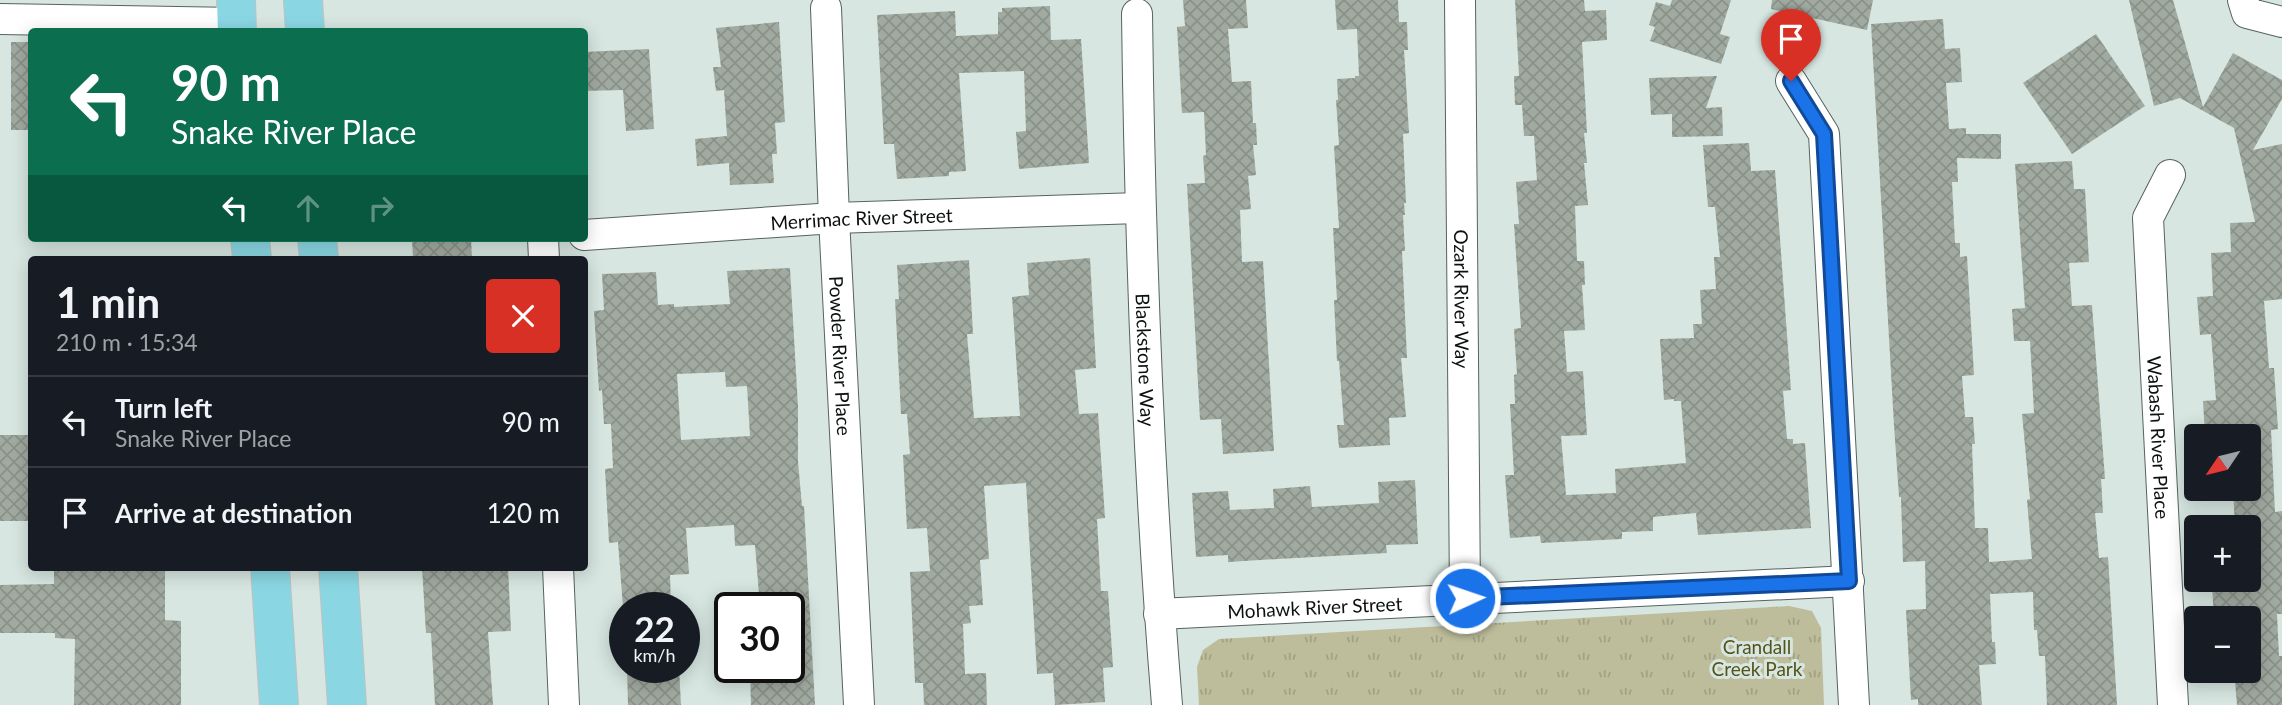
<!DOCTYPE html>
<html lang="en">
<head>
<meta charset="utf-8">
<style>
  :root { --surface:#171b24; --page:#20242c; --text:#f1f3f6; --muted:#9ea1a6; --line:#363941 }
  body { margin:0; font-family:Lato,sans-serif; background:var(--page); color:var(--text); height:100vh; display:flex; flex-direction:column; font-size:26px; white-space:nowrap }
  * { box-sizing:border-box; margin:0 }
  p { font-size:23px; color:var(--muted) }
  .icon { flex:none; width:38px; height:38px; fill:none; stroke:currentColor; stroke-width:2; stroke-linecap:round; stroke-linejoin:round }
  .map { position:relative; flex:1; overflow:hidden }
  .drawer { position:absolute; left:28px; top:256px; width:560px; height:315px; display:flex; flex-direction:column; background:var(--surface); border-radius:7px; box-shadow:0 4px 18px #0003 }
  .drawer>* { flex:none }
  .hud { position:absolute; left:28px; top:28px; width:560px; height:214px; border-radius:7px; box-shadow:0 4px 18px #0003; background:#0b6e4f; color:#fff; overflow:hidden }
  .needle { width:46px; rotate:235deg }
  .buttons { position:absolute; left:2184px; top:424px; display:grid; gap:14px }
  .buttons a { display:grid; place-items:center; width:77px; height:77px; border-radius:7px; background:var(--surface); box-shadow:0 4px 18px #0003; font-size:35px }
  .speed { position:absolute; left:609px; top:592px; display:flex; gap:14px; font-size:35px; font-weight:700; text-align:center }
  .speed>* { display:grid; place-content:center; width:91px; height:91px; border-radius:50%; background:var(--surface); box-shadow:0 4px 18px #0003; line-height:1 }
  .speed small { font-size:18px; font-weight:400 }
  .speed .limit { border:4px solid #111; border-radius:10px; background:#fff; color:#111 }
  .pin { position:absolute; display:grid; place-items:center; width:60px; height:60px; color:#fff; margin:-72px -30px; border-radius:50% 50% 50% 0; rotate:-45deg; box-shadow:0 0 7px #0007 }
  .pin .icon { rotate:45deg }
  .me { position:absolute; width:77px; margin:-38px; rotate:87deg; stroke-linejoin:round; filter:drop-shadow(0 0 5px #0008) }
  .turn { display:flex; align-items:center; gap:24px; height:147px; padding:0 28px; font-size:32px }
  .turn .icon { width:91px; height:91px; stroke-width:2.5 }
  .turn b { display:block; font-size:49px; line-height:60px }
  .lanes { display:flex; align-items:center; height:66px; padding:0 28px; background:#0003; justify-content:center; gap:35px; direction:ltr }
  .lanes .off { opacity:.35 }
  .round { display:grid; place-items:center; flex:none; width:74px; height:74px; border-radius:7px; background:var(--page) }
  .head { display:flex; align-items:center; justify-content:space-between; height:119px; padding:0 28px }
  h1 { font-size:42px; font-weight:700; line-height:52px }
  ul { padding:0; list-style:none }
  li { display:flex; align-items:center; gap:21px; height:91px; padding:0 28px; border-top:2px solid var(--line) }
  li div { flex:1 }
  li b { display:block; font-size:26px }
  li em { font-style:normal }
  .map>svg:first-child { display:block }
  .grass { fill:url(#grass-tufts) }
  .building { fill:url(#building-cross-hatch); fill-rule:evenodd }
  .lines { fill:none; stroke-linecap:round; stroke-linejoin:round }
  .street-casing { stroke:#56635f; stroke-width:32 }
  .primary-casing { stroke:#c0c1c1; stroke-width:40 }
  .street { stroke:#fff; stroke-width:30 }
  .primary { stroke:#8ad7e3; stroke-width:38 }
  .route-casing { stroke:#114b97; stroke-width:18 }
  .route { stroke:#1a73e8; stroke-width:12 }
  .labels { text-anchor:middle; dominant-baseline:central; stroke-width:6; stroke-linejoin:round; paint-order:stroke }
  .street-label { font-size:19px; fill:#0c1110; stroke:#d7e6e1 }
  .park-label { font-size:19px; fill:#55531a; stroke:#d7e6e1 }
</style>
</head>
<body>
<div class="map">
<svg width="2282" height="705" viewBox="0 0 2282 705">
  <defs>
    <pattern id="grass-tufts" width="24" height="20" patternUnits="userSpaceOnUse" patternTransform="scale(1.75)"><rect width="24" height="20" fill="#bdbd9b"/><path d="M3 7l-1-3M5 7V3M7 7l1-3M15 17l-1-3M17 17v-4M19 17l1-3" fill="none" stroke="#a1a184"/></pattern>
    <pattern id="building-cross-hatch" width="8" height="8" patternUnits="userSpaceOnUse" patternTransform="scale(1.75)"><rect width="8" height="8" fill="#a1aaa0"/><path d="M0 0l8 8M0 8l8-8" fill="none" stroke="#899189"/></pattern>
  </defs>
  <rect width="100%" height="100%" fill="#d7e6e1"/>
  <path class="grass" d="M1789,606L1812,611L1821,628L1824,705H1199L1197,667L1203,650L1219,639Z"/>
  <g class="building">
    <path d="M1183,0H1246L1248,28L1228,29L1232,82L1251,81L1253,123H1256L1257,145H1253L1256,175L1248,176L1251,209L1240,210L1242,262L1263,261L1274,451L1223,454L1221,419L1200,420L1187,184L1205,183L1203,156L1206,155L1204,112L1182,113L1177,27L1185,26Z"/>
    <path d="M1335,0H1398L1399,22H1407L1408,50H1404L1409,133L1403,134L1406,203H1404L1405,215H1403L1405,251H1402L1407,358H1401L1406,417L1389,418L1390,445L1339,448L1337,425H1344L1339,361H1337L1334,300H1337L1333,228H1339L1334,146L1339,145L1336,100H1338L1337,79L1355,78V76H1359L1357,29L1337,30Z"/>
    <path d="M1515,0H1584L1585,11L1606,10L1607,40L1582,42L1587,133H1584L1587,163H1584L1588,205L1575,206L1577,261H1584L1585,285H1582L1585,330L1564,331L1567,372L1583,371L1587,435L1561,436L1566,495L1616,493L1615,469L1686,463L1681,401H1674V399L1664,400L1660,339L1694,338L1693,324H1702L1700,290L1716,289L1714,257H1720L1715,207H1708L1703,145L1749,143L1751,171L1775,170L1791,390L1783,391L1787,439H1793V444L1805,443L1811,528L1698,535L1696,513L1653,517V531L1622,532V539L1541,543L1540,536L1510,538L1505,475H1514L1510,404H1515L1514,375L1517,374L1514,329L1521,328L1514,224H1519L1516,182L1537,180L1534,136H1524L1522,105H1515L1514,76H1519Z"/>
    <path d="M1672,0H1731L1720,34L1730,37L1721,64L1650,41L1655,27L1649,25L1656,2L1670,6Z"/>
    <path d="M1772,0H1873L1867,30L1771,9Z"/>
    <path d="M2129,0H2173L2203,107L2233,53L2282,80V99L2253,150L2282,144V299L2264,301L2269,368H2274L2278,429L2271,430L2275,512L2282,511V614H2277L2279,656H2282V705H2237L2234,670H2249V618L2214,616L2212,587V579H2249V527H2235L2233,488H2249V431L2205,434L2203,401L2216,400L2211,334L2200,335L2197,297L2213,296L2211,253L2231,252L2230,223L2255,222L2234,128L2180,98L2154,106Z"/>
    <path d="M1050,6L1051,40L1081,39L1089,163L1019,169L1016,132L1026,131L1024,71L959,73L966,171L949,172V176L897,179L894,144H884L877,15L955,11L956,36L998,34V12H1002V8Z"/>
    <path d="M1943,19L1945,49L1960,48L1962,82L1946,83L1949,129L1966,128V134H2001V159L1957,158L1958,182H1952L1955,243H1960V257L1967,256L1974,375L1962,376L1965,417H1973L1975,444H1972L1975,528H1988L1989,562L2032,559L2027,500L2030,499L2022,414L2034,413L2030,341H2014L2012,309L2025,308L2015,164L2072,161L2074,189H2085L2089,262L2069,263L2072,306L2092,305L2105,479H2101L2103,513H2095L2099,558L2108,557L2117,705H2047L2045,656H2039L2037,630H2034L2033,592L1990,594L1992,642H1995L1996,664L1979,665L1982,705H1918V699L1911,700L1906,610L1926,609L1925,561L1903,562L1901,497H1899L1894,425L1871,24Z"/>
    <path d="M779,22L785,122L775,123L777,154H772L774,183L730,185L729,163L697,166L695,139L727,136L724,90L716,91L713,67H721L716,28Z"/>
    <path d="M2096,34L2145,106L2072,154L2023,83Z"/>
    <rect x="11" y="42" width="21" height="88"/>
    <path d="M649,49L654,129L626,131L623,90L584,91V52Z"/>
    <path d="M1717,76L1706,108L1722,107L1723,136L1672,137V114L1651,115L1649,78Z"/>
    <path d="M412,238H471L472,259H413Z"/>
    <path d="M1090,258L1096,368L1075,370L1079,414L1098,413L1105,518L1097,519L1101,591H1108L1113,667L1103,668L1105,702L1055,705L1053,673L1037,674L1026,483L984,486L989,559L980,560L983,605L969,606L971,623L963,624L965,674L986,673L987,705H924L923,683H915L910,572L930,571L927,528L907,529L903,455L910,454L907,414H901L895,299H899L897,265L969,260L973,334H967L974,418L1020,416L1012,297L1029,295L1027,263Z"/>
    <path d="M790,268L798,407V462L802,506H804L815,705H751L750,669L789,667V607H760L755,545L735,546L734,525L686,528L689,574L670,575L671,607H623L618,542L609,543L605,469L613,468L611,424H604L602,390L599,391L594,311L604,310L602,274L656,272L658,305L674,304V307L730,304L727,271ZM725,372L726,387L747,386L750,436L681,440L677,374Z"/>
    <rect x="0" y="435" width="32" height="86"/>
    <path d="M1415,480L1418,544L1386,545L1387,553L1278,559L1228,562V555L1196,557L1192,493L1228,491L1230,510L1274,508L1273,489L1310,486L1312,507L1379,503L1378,482Z"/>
    <path d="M54,567H165V620L181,621V705H74L75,639L55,638V633H0V585L54,584Z"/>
    <path d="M422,567H508L511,631L488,632L493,705H435L431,633H426Z"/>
    <path d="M627,667H679L681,705H628Z"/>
  </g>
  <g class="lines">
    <g class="street-casing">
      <g id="street">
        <path id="s1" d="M1460,0L1465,598"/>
        <path d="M2243,0L2247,13L2282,22"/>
        <path id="s2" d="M826,8L834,218L859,705"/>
        <path id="s3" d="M1137,14C1140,245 1148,475 1167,705"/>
        <path d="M0,19L237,23"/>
        <path d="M1791,81L1824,134L1854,705"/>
        <path id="s4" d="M2170,175L2148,218L2173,705"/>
        <path id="s5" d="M584,235L834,218L1139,208"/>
        <path d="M543,238L544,259"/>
        <path d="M558,567L564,705"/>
        <path id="s6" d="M1159,614L1849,581"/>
      </g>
    </g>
    <g class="primary-casing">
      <g id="primary">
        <path d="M236,0L237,32"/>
        <path d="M303,0L305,32"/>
        <path d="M250,238L252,259"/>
        <path d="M317,238L319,259"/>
        <path d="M270,567L279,705"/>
        <path d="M338,567L347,705"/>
      </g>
    </g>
    <use href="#street" class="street"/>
    <use href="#primary" class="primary"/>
  </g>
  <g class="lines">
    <g class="route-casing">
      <path id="route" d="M1465,598L1849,581L1824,134L1791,81"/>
    </g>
    <use href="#route" class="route"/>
  </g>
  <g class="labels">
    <g class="street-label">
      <text stroke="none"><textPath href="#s5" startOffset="278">Merrimac River Street</textPath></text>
      <text stroke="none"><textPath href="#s1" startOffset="299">Ozark River Way</textPath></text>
      <text stroke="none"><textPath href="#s2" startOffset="348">Powder River Place</textPath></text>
      <text stroke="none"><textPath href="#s3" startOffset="346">Blackstone Way</textPath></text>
      <text stroke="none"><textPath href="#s4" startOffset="268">Wabash River Place</textPath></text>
      <text stroke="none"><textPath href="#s6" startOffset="156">Mohawk River Street</textPath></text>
    </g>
    <g class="park-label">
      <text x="1757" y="646">Crandall<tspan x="1757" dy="22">Creek Park</tspan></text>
    </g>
  </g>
</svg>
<div class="buttons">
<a><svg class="needle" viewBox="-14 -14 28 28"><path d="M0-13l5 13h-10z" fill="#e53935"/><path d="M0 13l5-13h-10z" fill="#9ea1a6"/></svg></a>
<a>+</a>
<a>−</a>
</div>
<div class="speed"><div>22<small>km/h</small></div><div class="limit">30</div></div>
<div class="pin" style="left:1791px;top:81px;background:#d93025"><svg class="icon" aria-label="arrive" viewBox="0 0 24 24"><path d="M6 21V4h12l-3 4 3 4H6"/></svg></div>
<svg class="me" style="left:1465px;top:598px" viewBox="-20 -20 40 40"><circle r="17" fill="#1a73e8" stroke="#fff" stroke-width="3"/><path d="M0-11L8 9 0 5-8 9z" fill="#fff"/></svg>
<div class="hud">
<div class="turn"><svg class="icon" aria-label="left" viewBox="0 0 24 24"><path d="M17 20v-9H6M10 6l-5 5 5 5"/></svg><div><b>90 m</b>Snake River Place</div></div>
<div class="lanes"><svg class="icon" aria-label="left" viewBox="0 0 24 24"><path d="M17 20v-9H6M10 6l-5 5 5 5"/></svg><svg class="icon off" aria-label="ahead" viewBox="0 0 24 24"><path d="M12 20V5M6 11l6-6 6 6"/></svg><svg class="icon off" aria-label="right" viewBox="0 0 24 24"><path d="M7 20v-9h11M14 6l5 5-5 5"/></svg></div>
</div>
<section class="drawer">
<div class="head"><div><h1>1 min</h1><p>210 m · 15:34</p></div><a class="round" style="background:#d93025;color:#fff"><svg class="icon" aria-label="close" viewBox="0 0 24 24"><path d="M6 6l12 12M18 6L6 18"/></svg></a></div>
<ul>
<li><svg class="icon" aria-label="left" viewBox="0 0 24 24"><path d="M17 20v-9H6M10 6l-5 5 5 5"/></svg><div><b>Turn left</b><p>Snake River Place</p></div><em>90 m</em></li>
<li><svg class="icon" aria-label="arrive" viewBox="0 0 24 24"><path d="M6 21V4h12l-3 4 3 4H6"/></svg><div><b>Arrive at destination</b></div><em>120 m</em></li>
</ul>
</section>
</div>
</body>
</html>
